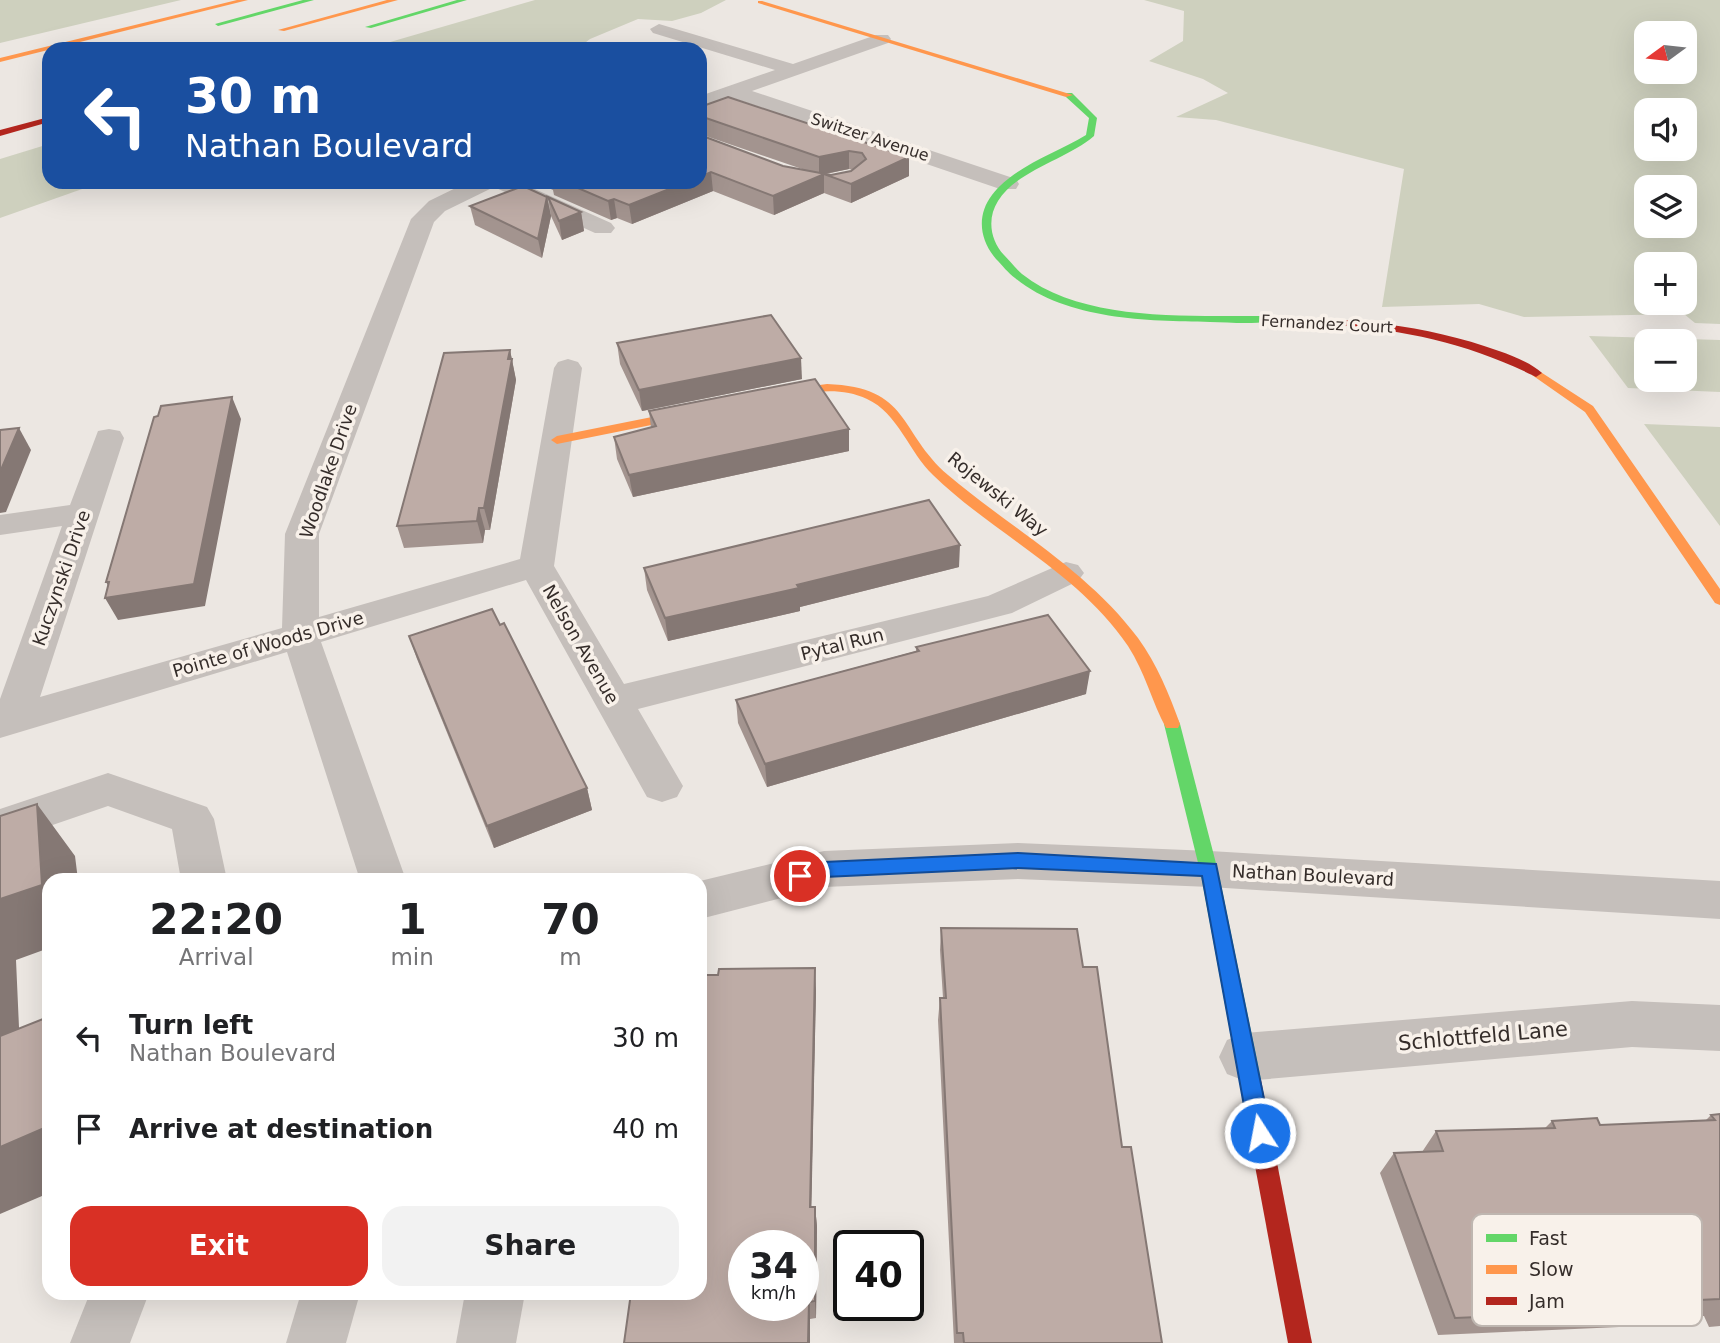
<!DOCTYPE html>
<html lang="en">
<head>
<meta charset="utf-8">
<style>
  :root { --surface:#fff; --page:#f2f2f2; --text:#202124; --muted:#757577; --accent:#d93025 }
  body { margin:0; font-family:"DejaVu Sans",sans-serif; background:var(--page); color:var(--text); height:100vh; display:flex; flex-direction:column; font-size:26px; white-space:nowrap }
  * { box-sizing:border-box; margin:0 }
  p { font-size:23px; color:var(--muted) }
  .icon { flex:none; width:38px; height:38px; fill:none; stroke:currentColor; stroke-width:2; stroke-linecap:round; stroke-linejoin:round }
  .map { position:relative; flex:1; overflow:hidden }
  .side { position:absolute; left:42px; top:873px; width:665px; height:427px; display:flex; flex-direction:column; background:var(--surface); border-radius:21px; box-shadow:0 7px 28px #0002 }
  .side>* { flex:none }
  .banner { position:absolute; left:42px; top:42px; width:665px; height:147px; border-radius:21px; box-shadow:0 7px 28px #0002; background:#1a4fa0; color:#fff; overflow:hidden }
  .needle { width:46px; rotate:255deg }
  .fabs { position:absolute; left:1634px; top:21px; display:grid; gap:14px }
  .fabs a { display:grid; place-items:center; width:63px; height:63px; border-radius:14px; background:var(--surface); box-shadow:0 7px 28px #0002; font-size:35px }
  .speed { position:absolute; left:728px; top:1230px; display:flex; gap:14px; font-size:35px; font-weight:700; text-align:center }
  .speed>* { display:grid; place-content:center; width:91px; height:91px; border-radius:50%; background:var(--surface); box-shadow:0 7px 28px #0002; line-height:1 }
  .speed small { font-size:18px; font-weight:400 }
  .speed .limit { border:4px solid #111; border-radius:10px; background:#fff; color:#111 }
  .pin { position:absolute; display:grid; place-items:center; width:60px; height:60px; color:#fff; margin:-30px; border:4px solid #fff; border-radius:50%; box-shadow:0 2px 7px #0007 }
  .me { position:absolute; width:77px; margin:-38px; rotate:349deg; stroke-linejoin:round; filter:drop-shadow(0 0 5px #0008) }
  .turn { display:flex; align-items:center; gap:24px; height:147px; padding:0 28px; font-size:32px }
  .turn .icon { width:91px; height:91px; stroke-width:2.5 }
  .turn b { display:block; font-size:49px; line-height:60px }
  .eta { display:flex; justify-content:space-evenly; align-items:center; height:119px; text-align:center }
  .eta b { font-size:42px; font-weight:600; line-height:49px }
  .primary-button { display:flex; gap:14px; margin-top:auto; padding:14px 28px }
  .primary-button a { flex:1; height:80px; border-radius:21px; background:var(--accent); color:#fff; font-size:28px; font-weight:600; line-height:80px; text-align:center }
  .primary-button a+a { background:var(--page); color:var(--text) }
  ul { padding:0; list-style:none }
  li { display:flex; align-items:center; gap:21px; height:91px; padding:0 28px }
  li div { flex:1 }
  li b { display:block; font-size:26px }
  li em { font-style:normal }
  .map>svg:first-child { display:block }
  .green { fill:#ced0be; fill-rule:evenodd }
  .lines { fill:none; stroke-linecap:round; stroke-linejoin:round }
  .street { fill:#c5bfbb; fill-rule:evenodd }
  .fast { fill:#63d668; fill-rule:evenodd }
  .slow { fill:#ff974d; fill-rule:evenodd }
  .jam { fill:#b3261e; fill-rule:evenodd }
  .wall { fill:#a3948f; fill-rule:evenodd }
  .shaded-wall { fill:#857874 }
  .building { fill:#beaca6; stroke:#857874; stroke-width:2; fill-rule:evenodd }
  .route { fill:#1a73e8; stroke:#114b97; stroke-width:2 }
  .labels { text-anchor:middle; dominant-baseline:central; stroke-width:7; stroke-linejoin:round; paint-order:stroke }
  .far-street-label { font-size:16px; fill:#352d2a; stroke:#f8f1ea }
  .street-label { font-size:18px; fill:#352d2a; stroke:#f8f1ea }
  .near-street-label { font-size:21px; fill:#352d2a; stroke:#f8f1ea }
  .key { fill:#f8f1ea; stroke:#beb6b0; stroke-width:2 }
  .key-label { font-size:19px; fill:#352d2a }
</style>
</head>
<body>
<div class="map">
<svg width="1720" height="1343" viewBox="0 0 1720 1343">
  <rect width="100%" height="100%" fill="#ece7e2"/>
  <g class="green">
    <path d="M0,0H181L0,43Z"/>
    <path d="M535,0H726L701,13L672,21L638,19L590,39L577,49H366Z"/>
    <path d="M1144,0H1720V324L1695,323L1684,314L1524,317L1479,304L1382,307L1404,169L1216,120L1176,117L1228,93L1203,79L1149,61L1183,41L1184,11ZM1647,33H1685V72H1647ZM1685,110V149H1647V110ZM1685,187V226H1647V187ZM1647,264H1685V303H1647Z"/>
    <path d="M49,144V182H102L0,218V159Z"/>
    <path d="M1589,336L1720,340V392L1628,388ZM1647,341H1685V380H1647Z"/>
    <path d="M1644,424L1720,427V526Z"/>
  </g>
  <g class="lines">
    <g class="street">
      <path d="M659,24L793,64L876,35H888L891,39L888,43L752,91L1016,179L1019,184L1016,189H1000L733,98L700,109V96L775,70L653,33L650,29Z"/>
      <path d="M468,182H519L611,223L615,228L611,233H595L494,187L445,211L434,222L319,534V617L520,559L554,368L558,362L568,359L578,362L582,368L554,566L624,684L988,596L1066,562L1078,565L1084,573L1078,581L1012,613L638,709L683,786L677,797L662,802L647,797L526,580L321,642L406,880H360L287,652L0,738V699L62,526L0,535V515L70,505L98,431L109,429L120,431L124,438L40,697L282,628L285,534L411,219L429,201Z"/>
      <path d="M108,773L207,807L214,819L227,880H181L172,829L108,806L0,843V809Z"/>
      <path d="M1018,843L1210,851L1720,881V919L1210,887L1018,879L824,887L700,919V881L824,851Z"/>
      <path d="M1632,1001L1720,1005V1051L1632,1047L1245,1081L1227,1074L1219,1057L1227,1040L1245,1033Z"/>
      <path d="M90,1293H149L130,1343H70Z"/>
      <path d="M301,1293H360L346,1343H286Z"/>
      <path d="M465,1293H525L516,1343H456Z"/>
    </g>
    <g class="fast">
      <path d="M303,0H314L218,26L215,24Z"/>
      <path d="M457,0H467L371,28L365,27Z"/>
      <path d="M1066,93H1072L1097,118L1094,136C1068,159 1017,170 998,201C987,218 990,240 1004,255C1010,261 1016,269 1022,274C1084,323 1190,315 1265,316L1270,319L1269,321C1250,325 1229,322 1210,322C1147,321 1066,320 1015,278C1008,273 1002,265 996,259C980,240 976,216 992,195C1013,167 1056,153 1086,135L1089,118L1066,97Z"/>
      <path d="M1172,718L1178,720L1180,724L1219,875L1261,1080L1258,1087L1250,1090L1242,1087L1239,1080L1201,875L1164,724L1166,720Z"/>
    </g>
    <g class="slow">
      <path d="M237,0H248L0,62V58Z"/>
      <path d="M387,0H398L284,31L278,30Z"/>
      <path d="M758,1H762L1073,95L1066,97L758,3Z"/>
      <path d="M1536,369L1593,406L1720,589V605L1715,603L1585,412L1532,375V371Z"/>
      <path d="M827,384C911,387 898,432 948,475C1012,529 1087,570 1138,638C1157,664 1169,694 1180,724L1178,728H1166C1152,702 1145,672 1128,646C1078,572 995,535 933,475C909,452 898,413 867,399C836,384 800,394 768,401L762,397L783,390Z"/>
      <path d="M702,407L706,408V414L557,444L551,440L557,436Z"/>
    </g>
    <g class="jam">
      <path d="M49,117V122L0,136V130Z"/>
      <path d="M1265,316C1345,318 1423,323 1499,351C1513,356 1531,363 1542,373L1536,377L1532,375C1469,344 1406,330 1336,325C1312,323 1285,326 1261,321L1260,319Z"/>
      <path d="M1250,1070L1258,1073L1261,1080L1312,1343H1288L1239,1080L1242,1073Z"/>
    </g>
  </g>
  <g class="wall">
    <path d="M700,107L909,157V176L851,203L824,193L774,215L713,191L632,224L617,218L611,220L554,195L553,190L540,184V182H700V135L783,166L805,170L700,134ZM849,169L853,170L851,171L831,175L826,174Z"/>
    <path d="M547,197L551,216L542,258L475,225L470,206Z"/>
    <path d="M548,197L581,212L584,231L562,240L551,216Z"/>
    <path d="M617,343L802,379L642,411L620,364Z"/>
    <path d="M510,350L516,380L490,530H485L483,543L404,548L397,526Z"/>
    <path d="M649,411L849,451L633,497L617,459L614,437L651,428Z"/>
    <path d="M959,567L800,607V611L668,641L647,590L644,568Z"/>
    <path d="M500,625L587,788L592,810L494,848L417,659L409,636Z"/>
    <path d="M916,647L1086,694L767,787L738,723L736,700L916,651Z"/>
    <path d="M941,928L1083,967L1122,1147L1162,1343H954L938,1020L940,998H943L940,950Z"/>
    <path d="M816,990L811,1207H815L817,1226L816,1318L810,1319V1343H624Z"/>
    <path d="M1720,1114V1326L1709,1327L1704,1316L1628,1320L1619,1327L1438,1335L1380,1173L1394,1153L1422,1152L1436,1131L1545,1128L1552,1121L1600,1125L1705,1121L1711,1115Z"/>
  </g>
  <g class="shaded-wall">
    <path d="M849,151V169L824,174V193L774,215L773,196L819,175V157Z"/>
    <path d="M909,157V176L851,203V184Z"/>
    <path d="M711,172L713,191L632,224L629,205L687,182H700V177Z"/>
    <path d="M547,197L551,216L542,258L538,239Z"/>
    <path d="M614,199L617,218L611,220L608,201Z"/>
    <path d="M581,212L584,231L562,240L559,221Z"/>
    <path d="M510,350L516,380L490,530L484,508Z"/>
    <path d="M801,358L802,379L642,411L639,390Z"/>
    <path d="M232,397L241,419L205,606L118,620L105,598L114,596L106,582Z"/>
    <path d="M19,428L31,450L6,512L0,513V472Z"/>
    <path d="M849,429V451L633,497L629,475Z"/>
    <path d="M479,508L485,530L483,543L477,521Z"/>
    <path d="M960,545L959,567L800,607V611L668,641L665,618Z"/>
    <path d="M1090,671L1086,694L767,787L765,764Z"/>
    <path d="M587,788L592,810L494,848L487,826Z"/>
    <path d="M37,804L75,856L78,880H49V948L16,960L22,1095L0,1074V899Z"/>
    <path d="M815,968L816,990L811,1226L810,1207Z"/>
    <path d="M49,1126V1193L0,1214V1147Z"/>
    <path d="M815,1207L817,1226L816,1318L815,1301Z"/>
    <path d="M809,1302L810,1319V1343H808Z"/>
  </g>
  <g class="building">
    <path d="M728,97L909,157L851,184L824,174L773,196L711,172L700,177V135L783,166L831,175L851,171L866,159L862,153L849,151L819,157L700,116V107Z"/>
    <path d="M564,182H687L629,205L614,199L608,201Z"/>
    <path d="M523,186L547,197L538,239L470,206Z"/>
    <path d="M548,197L581,212L559,221Z"/>
    <path d="M771,315L801,358L639,390L617,343Z"/>
    <path d="M510,350L508,359H512L484,508H479L477,521L397,526L444,353Z"/>
    <path d="M815,379L849,429L629,475L614,437L656,426L649,411Z"/>
    <path d="M232,397L194,584L105,598L109,582H106L154,417L158,416L161,406Z"/>
    <path d="M19,428L0,472V430Z"/>
    <path d="M929,500L960,545L797,585L799,588L665,618L644,568Z"/>
    <path d="M492,609L500,625L504,623L587,788L487,826L409,636Z"/>
    <path d="M1048,615L1090,671L765,764L736,700L919,651L916,647Z"/>
    <path d="M37,804L42,885L0,899V816Z"/>
    <path d="M941,928L1077,929L1083,967H1097L1122,1147H1131L1162,1343H964L963,1333H957L940,998H946Z"/>
    <path d="M815,968L810,1207H815V1301L809,1302L808,1343H624L631,1293H700V975H718L719,969ZM744,1246H803V1306H744Z"/>
    <path d="M48,1017L49,1044V1126L0,1147V1036Z"/>
    <path d="M1720,1114V1299L1637,1303L1641,1310L1455,1318L1394,1153L1443,1151L1436,1131L1555,1128L1552,1121L1597,1118L1600,1125L1715,1120L1711,1115Z"/>
  </g>
  <path class="route" d="M1018,853L1216,864L1271,1133L1268,1141L1260,1144L1252,1141L1249,1133L1202,876L1018,868L824,877L800,883L793,881L790,876L793,870L824,862Z"/>
  <g class="labels">
    <g class="far-street-label">
      <text transform="translate(870 137) rotate(18)">Switzer Avenue</text>
      <text transform="translate(1327 324) rotate(3)">Fernandez Court</text>
    </g>
    <g class="street-label">
      <text transform="translate(328 471) rotate(-71)">Woodlake Drive</text>
      <text transform="translate(998 494) rotate(39)">Rojewski Way</text>
      <text transform="translate(61 578) rotate(-71)">Kuczynski Drive</text>
      <text transform="translate(268 644) rotate(-16)">Pointe of Woods Drive</text>
      <text transform="translate(581 644) rotate(60)">Nelson Avenue</text>
      <text transform="translate(842 644) rotate(-14)">Pytal Run</text>
      <text transform="translate(1313 875) rotate(3)">Nathan Boulevard</text>
    </g>
    <g class="near-street-label">
      <text transform="translate(1483 1036) rotate(-5)">Schlottfeld Lane</text>
    </g>
  </g>
  <rect x="1472" y="1214" width="230" height="112" rx="10" class="key"/>
  <rect x="1486" y="1234" width="31" height="8" fill="#63d668"/>
  <rect x="1486" y="1265" width="31" height="9" fill="#ff974d"/>
  <rect x="1486" y="1297" width="31" height="8" fill="#b3261e"/>
  <g class="key-label">
    <text x="1529" y="1245">Fast</text>
    <text x="1529" y="1276">Slow</text>
    <text x="1529" y="1308">Jam</text>
  </g>
</svg>
<div class="fabs">
<a><svg class="needle" viewBox="-14 -14 28 28"><path d="M0-13l5 13h-10z" fill="#e53935"/><path d="M0 13l5-13h-10z" fill="#757577"/></svg></a>
<a><svg class="icon" aria-label="sound" viewBox="0 0 24 24"><path d="M4 9h4l5-4v14l-5-4H4zM17 9q2 3 0 6"/></svg></a>
<a><svg class="icon" aria-label="layers" viewBox="0 0 24 24"><path d="M12 4l9 5-9 5-9-5zM3 14l9 5 9-5"/></svg></a>
<a>+</a>
<a>−</a>
</div>
<div class="speed"><div>34<small>km/h</small></div><div class="limit">40</div></div>
<div class="pin" style="left:800px;top:876px;background:#d93025"><svg class="icon" aria-label="arrive" viewBox="0 0 24 24"><path d="M6 21V4h12l-3 4 3 4H6"/></svg></div>
<svg class="me" style="left:1260px;top:1133px" viewBox="-20 -20 40 40"><circle r="17" fill="#1a73e8" stroke="#fff" stroke-width="3"/><path d="M0-11L8 9 0 5-8 9z" fill="#fff"/></svg>
<div class="banner">
<div class="turn"><svg class="icon" aria-label="left" viewBox="0 0 24 24"><path d="M17 20v-9H6M10 6l-5 5 5 5"/></svg><div><b>30 m</b>Nathan Boulevard</div></div>
</div>
<section class="side">
<div class="eta">
<div><b>22:20</b><p>Arrival</p></div>
<div><b>1</b><p>min</p></div>
<div><b>70</b><p>m</p></div>
</div>
<ul>
<li><svg class="icon" aria-label="left" viewBox="0 0 24 24"><path d="M17 20v-9H6M10 6l-5 5 5 5"/></svg><div><b>Turn left</b><p>Nathan Boulevard</p></div><em>30 m</em></li>
<li><svg class="icon" aria-label="arrive" viewBox="0 0 24 24"><path d="M6 21V4h12l-3 4 3 4H6"/></svg><div><b>Arrive at destination</b></div><em>40 m</em></li>
</ul>
<div class="primary-button"><a>Exit</a><a>Share</a></div>
</section>
</div>
</body>
</html>
